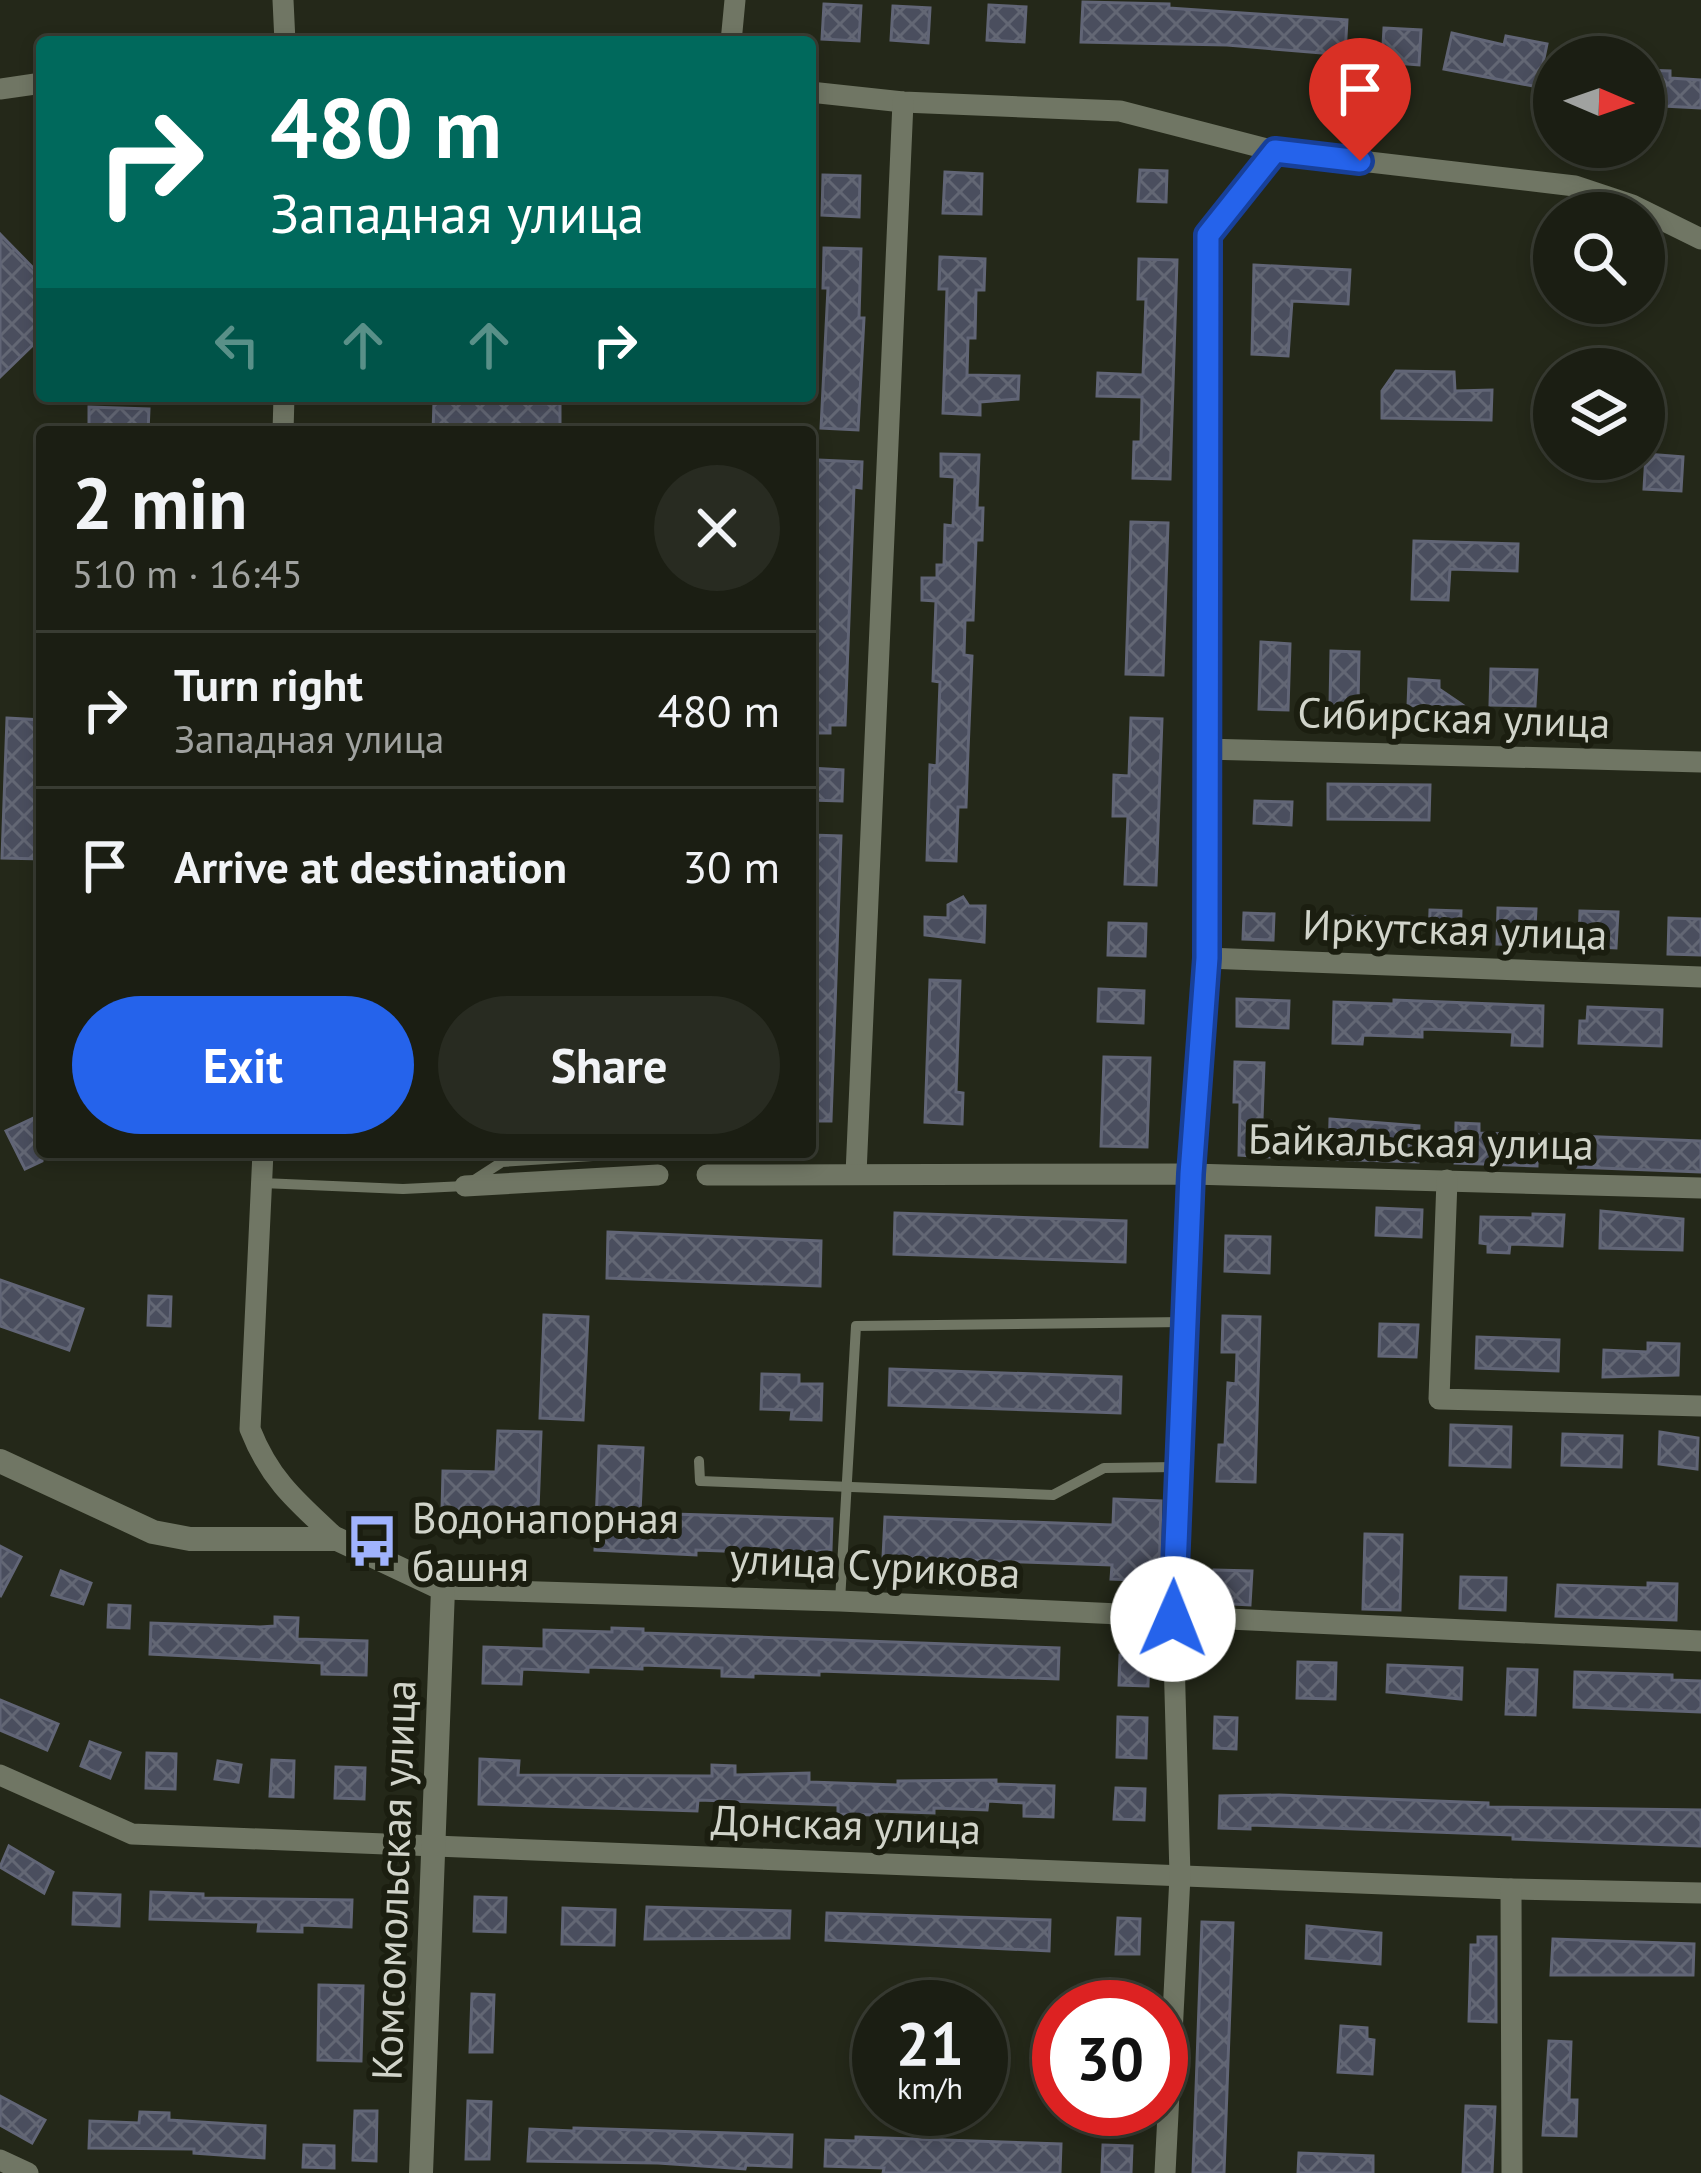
<!DOCTYPE html>
<html lang="en">
<head>
<meta charset="utf-8">
<style>
  :root { --surface:#1b1e13; --page:#282b21; --text:#f1f3f6; --muted:#a0a2a0; --line:#393c33; --accent:#2563eb }
  body { margin:0; font-family:"PT Sans",sans-serif; background:var(--page); color:var(--text); height:100vh; display:flex; flex-direction:column; font-size:45px; white-space:nowrap }
  * { box-sizing:border-box; margin:0 }
  p { font-size:39px; color:var(--muted) }
  .icon { flex:none; width:66px; height:66px; fill:none; stroke:currentColor; stroke-width:2; stroke-linecap:round; stroke-linejoin:round }
  .map { position:relative; flex:1; overflow:hidden }
  .details { position:absolute; left:36px; top:426px; width:780px; height:732px; display:flex; flex-direction:column; background:var(--surface); border-radius:12px; box-shadow:0 6px 18px #0003,0 0 0 3px var(--line) }
  .details>* { flex:none }
  .hud { position:absolute; left:36px; top:36px; width:780px; height:366px; border-radius:12px; box-shadow:0 6px 18px #0003,0 0 0 3px var(--line); background:#00695c; color:#fff; overflow:hidden }
  .needle { width:78px; rotate:92deg }
  .tools { position:absolute; left:1533px; top:36px; display:grid; gap:24px }
  .tools a { display:grid; place-items:center; width:132px; height:132px; border-radius:50%; background:var(--surface); box-shadow:0 6px 18px #0003,0 0 0 3px var(--line); font-size:60px }
  .speed { position:absolute; left:852px; top:1980px; display:flex; gap:24px; font-size:60px; font-weight:700; text-align:center }
  .speed>* { display:grid; place-content:center; width:156px; height:156px; border-radius:50%; background:var(--surface); box-shadow:0 6px 18px #0003,0 0 0 3px var(--line); line-height:1 }
  .speed small { font-size:30px; font-weight:400 }
  .speed .limit { border:18px solid #d22; background:#fff; color:#111 }
  .pin { position:absolute; display:grid; place-items:center; width:102px; height:102px; color:#fff; margin:-123px -51px; border-radius:50% 50% 50% 0; rotate:-45deg; box-shadow:0 0 12px #0007 }
  .pin .icon { rotate:45deg }
  .me { position:absolute; width:132px; margin:-66px; rotate:1deg; stroke-linejoin:round; filter:drop-shadow(0 0 9px #0008) }
  .turn { display:flex; align-items:center; gap:42px; height:252px; padding:0 36px; font-size:54px }
  .turn .icon { width:156px; height:156px; stroke-width:2.5 }
  .turn b { display:block; font-size:84px; line-height:102px }
  .lanes { display:flex; align-items:center; height:114px; padding:0 36px; background:#0003; justify-content:center; gap:60px; direction:ltr }
  .lanes .off { opacity:.35 }
  .round { display:grid; place-items:center; flex:none; width:126px; height:126px; border-radius:63px; background:var(--page) }
  .summary { display:flex; align-items:center; justify-content:space-between; height:204px; padding:0 36px }
  h1 { font-size:72px; font-weight:600; line-height:90px }
  .button { display:flex; gap:24px; margin-top:auto; padding:24px 36px }
  .button a { flex:1; height:138px; border-radius:72px; background:var(--accent); color:#fff; font-size:48px; font-weight:600; line-height:138px; text-align:center }
  .button a+a { background:var(--page); color:var(--text) }
  ul { padding:0; list-style:none }
  li { display:flex; align-items:center; gap:36px; height:156px; padding:0 36px; border-top:3px solid var(--line) }
  li div { flex:1 }
  li b { display:block; font-size:45px }
  li em { font-style:normal }
  .map>svg:first-child { display:block }
  .building { fill:url(#building-cross-hatch); stroke:#616576; stroke-width:3 }
  .lines { fill:none; stroke-linecap:round; stroke-linejoin:round }
  .service { stroke:#707664; stroke-width:10 }
  .minor { stroke:#707664; stroke-width:21 }
  .tertiary { stroke:#707664; stroke-width:24 }
  .route-casing { stroke:#184099; stroke-width:30 }
  .route { stroke:#2563eb; stroke-width:21 }
  .labels { text-anchor:middle; dominant-baseline:central; stroke-width:12; stroke-linejoin:round; paint-order:stroke }
  .street-label { font-size:42px; fill:#d1d4ca; stroke:#1b1e10 }
  .poi-label { font-size:42px; fill:#d1d4ca; stroke:#1b1e10; text-anchor:start }
</style>
</head>
<body>
<div class="map">
<svg width="1701" height="2173" viewBox="0 0 1701 2173">
  <defs>
    <pattern id="building-cross-hatch" width="8" height="8" patternUnits="userSpaceOnUse" patternTransform="scale(3)"><rect width="8" height="8" fill="#4a4e5e"/><path d="M0 0l8 8M0 8l8-8" fill="none" stroke="#636774"/></pattern>
  </defs>
  <rect width="100%" height="100%" fill="#242819"/>
  <g class="building">
    <path d="M1083,2L1169,4V8L1347,20L1345,55L1227,45L1081,42Z"/>
    <path d="M824,4L861,6L859,41L822,39Z"/>
    <path d="M989,5L1026,7L1024,42L987,40Z"/>
    <path d="M893,6L930,8L928,43L891,40Z"/>
    <path d="M1384,28L1421,30L1419,65L1382,62Z"/>
    <path d="M1452,33L1504,45L1506,36L1547,44L1538,87L1444,69Z"/>
    <path d="M1644,70L1670,71V78L1701,80V108L1644,105Z"/>
    <path d="M1140,170L1167,171L1166,202L1138,201Z"/>
    <path d="M945,172L982,174L981,214L943,213Z"/>
    <path d="M823,175L860,176L859,217L822,215Z"/>
    <path d="M0,234L42,277V336L0,377Z"/>
    <path d="M824,248L861,249L859,318H864L858,430L821,428L828,288H823Z"/>
    <path d="M940,257L985,259L984,290H976L975,338H968L967,375L1019,376L1018,399L980,402V415L943,413L947,289H939Z"/>
    <path d="M1139,259L1177,260L1170,479L1133,478L1134,442H1141L1142,397L1097,396L1098,373L1143,375L1146,299H1138Z"/>
    <path d="M1254,265L1350,270L1348,304L1292,301L1288,356L1252,354Z"/>
    <path d="M1582,303H1604V321L1581,320Z"/>
    <path d="M1396,371L1454,372L1455,391L1492,390L1491,420L1382,418V391Z"/>
    <path d="M441,396H484V403L560,404V432H433L434,401H441Z"/>
    <path d="M89,407L149,409L148,432H89Z"/>
    <path d="M941,454L979,455L977,508H983L982,540H976L973,620H965L964,655L972,656L968,751L966,807H958L956,861L927,860L930,765L937,766L940,682L933,681L936,601L922,600V578H937V565H944L945,525L953,526L955,477L941,476Z"/>
    <path d="M1646,454L1683,457L1681,491L1644,489Z"/>
    <path d="M818,460L862,462L861,488L854,487L845,725H830V733H810Z"/>
    <path d="M1131,522L1168,523L1163,675L1126,674Z"/>
    <path d="M1414,541L1518,544L1517,571L1450,569L1448,600L1412,599Z"/>
    <path d="M1261,642L1290,644L1288,710L1259,709Z"/>
    <path d="M1331,651L1359,652L1358,706H1330Z"/>
    <path d="M1491,669L1537,670L1535,706L1490,705Z"/>
    <path d="M1409,679L1439,681V689L1461,704L1408,706Z"/>
    <path d="M7,718L42,720V859L2,858Z"/>
    <path d="M1131,718L1162,719L1156,885L1125,884L1128,816H1113L1114,775L1129,776Z"/>
    <path d="M810,768L843,770L842,801L810,800Z"/>
    <path d="M1328,784L1430,785L1429,820L1328,819Z"/>
    <path d="M1255,801L1292,802L1291,825L1254,823Z"/>
    <path d="M810,835L841,836L831,1121H810Z"/>
    <path d="M963,897L969,906H985L984,942L925,935V917L948,918V905Z"/>
    <path d="M1498,908L1536,909L1534,945L1497,944Z"/>
    <path d="M1430,910L1461,911L1460,942L1429,941Z"/>
    <path d="M1580,911L1618,912L1616,948L1579,946Z"/>
    <path d="M1244,913L1274,914L1273,940L1243,939Z"/>
    <path d="M1341,916L1379,917L1378,939L1341,938Z"/>
    <path d="M1669,918L1701,919V955L1668,954Z"/>
    <path d="M1109,923L1146,924L1145,956L1108,955Z"/>
    <path d="M930,980L960,981L956,1092L963,1093L962,1124L925,1122Z"/>
    <path d="M1099,989L1144,991L1143,1023L1098,1021Z"/>
    <path d="M1237,999L1289,1001L1288,1028L1237,1026Z"/>
    <path d="M1394,1000L1543,1006L1542,1046L1512,1045L1513,1032L1422,1029V1037L1363,1035L1362,1044L1333,1043L1334,1002L1394,1004Z"/>
    <path d="M1588,1007L1662,1010L1661,1046L1579,1043L1580,1021H1587Z"/>
    <path d="M1104,1057L1150,1058L1147,1147L1101,1146Z"/>
    <path d="M1235,1062L1264,1063L1262,1120L1270,1121L1269,1157L1239,1155L1240,1102H1234Z"/>
    <path d="M42,1114V1161L25,1169L6,1131Z"/>
    <path d="M1330,1119L1419,1126L1418,1162L1329,1159Z"/>
    <path d="M1456,1123L1479,1124V1133L1538,1135L1537,1166L1455,1163Z"/>
    <path d="M1576,1136L1701,1141V1172L1575,1167Z"/>
    <path d="M1377,1208L1422,1210L1421,1237L1376,1235Z"/>
    <path d="M1601,1211L1683,1219L1682,1250L1600,1248Z"/>
    <path d="M895,1213L1126,1221L1125,1262L894,1254Z"/>
    <path d="M1533,1214L1564,1215L1562,1246L1510,1244L1509,1253L1488,1252V1244L1480,1243L1481,1217L1533,1218Z"/>
    <path d="M608,1232L821,1241L820,1286L607,1278Z"/>
    <path d="M1226,1236L1270,1237L1269,1273L1225,1271Z"/>
    <path d="M0,1280L83,1309L69,1350L0,1326Z"/>
    <path d="M149,1296L171,1297L170,1326L148,1325Z"/>
    <path d="M544,1315L588,1317L583,1420L540,1418Z"/>
    <path d="M1223,1316L1260,1317L1255,1482L1217,1481L1219,1445H1225L1228,1383L1236,1384L1237,1352H1222Z"/>
    <path d="M1380,1324L1418,1325L1416,1357L1379,1356Z"/>
    <path d="M1477,1337L1559,1340L1558,1371L1476,1368Z"/>
    <path d="M1648,1343L1679,1344L1678,1375L1603,1377L1604,1350L1648,1352Z"/>
    <path d="M890,1369L1121,1377L1120,1413L889,1405Z"/>
    <path d="M762,1374L799,1375V1384H822L821,1420L791,1419L792,1410L761,1409Z"/>
    <path d="M1451,1425L1511,1427L1510,1467L1450,1465Z"/>
    <path d="M498,1431L541,1432L537,1536L493,1534L494,1511H442L443,1471L496,1472Z"/>
    <path d="M1660,1432L1698,1438L1697,1469L1659,1464Z"/>
    <path d="M1563,1434L1622,1436L1621,1467L1562,1465Z"/>
    <path d="M599,1446L643,1448L640,1513L832,1519L831,1550L793,1553V1562L749,1556V1552L696,1550V1555L595,1550Z"/>
    <path d="M1114,1499L1161,1501L1159,1581L1111,1579L1112,1565L883,1557L885,1517L1113,1525Z"/>
    <path d="M1365,1534L1402,1535L1400,1610L1363,1609Z"/>
    <path d="M0,1546L21,1557L0,1597Z"/>
    <path d="M1214,1570L1252,1571L1250,1605L1213,1603Z"/>
    <path d="M61,1571L91,1583L83,1604L52,1595Z"/>
    <path d="M1461,1577L1506,1578L1505,1610L1460,1608Z"/>
    <path d="M1648,1583L1677,1584L1676,1620L1556,1616L1558,1585L1648,1588Z"/>
    <path d="M109,1605L130,1606L129,1628L108,1627Z"/>
    <path d="M275,1617L298,1618L297,1639L367,1641L366,1675L322,1674V1663L150,1654L151,1623L260,1627L275,1626Z"/>
    <path d="M612,1628L643,1629V1633L1059,1648L1058,1679L819,1671V1675L753,1673V1677L722,1676V1668L642,1665V1669L588,1667V1672L522,1669L521,1684L483,1683L484,1647L544,1649V1630L612,1632Z"/>
    <path d="M1120,1655L1149,1656L1148,1686L1119,1685Z"/>
    <path d="M1298,1662L1336,1663L1335,1699L1297,1698Z"/>
    <path d="M1388,1665L1462,1668L1461,1699L1387,1692Z"/>
    <path d="M1508,1669L1537,1670L1535,1715L1506,1714Z"/>
    <path d="M1575,1672L1672,1675V1680L1701,1681V1712L1574,1707Z"/>
    <path d="M0,1700L58,1724L47,1750L0,1730Z"/>
    <path d="M1118,1717L1147,1718L1146,1758L1117,1757Z"/>
    <path d="M1215,1717L1237,1718L1236,1749L1214,1748Z"/>
    <path d="M90,1742L120,1753L110,1778L81,1766Z"/>
    <path d="M147,1753L176,1754L175,1789L146,1788Z"/>
    <path d="M480,1759L519,1761L518,1775L712,1776V1765L735,1766V1775L809,1773V1782L898,1785V1781L996,1780V1784L1054,1786L1053,1817L1024,1816V1803L988,1801L987,1810L934,1808V1813L877,1811L876,1815L838,1814V1805L698,1800L697,1811L479,1804Z"/>
    <path d="M272,1760L294,1761L293,1797L270,1796Z"/>
    <path d="M218,1761L241,1765L238,1782L215,1779Z"/>
    <path d="M336,1767L365,1768L364,1799L335,1798Z"/>
    <path d="M1116,1788L1145,1789L1144,1820L1114,1819Z"/>
    <path d="M1279,1795L1488,1803V1807L1701,1810V1846L1513,1839V1835L1250,1825V1829L1219,1828L1220,1796Z"/>
    <path d="M9,1846L53,1872L44,1893L0,1867Z"/>
    <path d="M151,1892L203,1894V1898L352,1900L351,1927L302,1925V1932L258,1931L259,1922L150,1919Z"/>
    <path d="M74,1893L120,1895L119,1926L73,1924Z"/>
    <path d="M475,1897L506,1898L505,1932L474,1931Z"/>
    <path d="M647,1907L790,1911L789,1938L645,1939Z"/>
    <path d="M563,1908L615,1910L614,1945L562,1944Z"/>
    <path d="M827,1913L1050,1920L1049,1951L826,1940Z"/>
    <path d="M1118,1918L1140,1919L1139,1954H1116Z"/>
    <path d="M1202,1922L1233,1923L1224,2173H1193Z"/>
    <path d="M1307,1926L1381,1933L1380,1964L1306,1958Z"/>
    <path d="M1478,1937H1496V2022L1469,2021L1471,1945H1478Z"/>
    <path d="M1553,1939L1694,1944L1693,1975H1551Z"/>
    <path d="M319,1985L363,1986L361,2061L318,2060Z"/>
    <path d="M472,1994L494,1995L492,2052H470Z"/>
    <path d="M1341,2026L1367,2028V2039L1374,2040L1372,2074L1338,2072Z"/>
    <path d="M1549,2041L1571,2042L1569,2100H1577L1576,2136L1543,2135Z"/>
    <path d="M0,2096L45,2120L32,2143L0,2125Z"/>
    <path d="M468,2101L491,2102L489,2159H466Z"/>
    <path d="M1466,2106L1495,2107L1492,2173H1463Z"/>
    <path d="M355,2111H377L376,2161L353,2160Z"/>
    <path d="M140,2112L169,2113V2120L265,2126L264,2158L194,2153V2149L89,2148L90,2121L139,2123Z"/>
    <path d="M574,2128L792,2135L791,2167L746,2165L745,2169L658,2163L528,2161L530,2129L574,2131Z"/>
    <path d="M856,2137L1061,2144L1060,2173H883L884,2168L825,2166L826,2140L856,2141Z"/>
    <path d="M304,2145L334,2146V2168L303,2167Z"/>
    <path d="M1103,2145L1132,2146L1131,2173L1102,2172Z"/>
    <path d="M1299,2153L1373,2156V2173H1298Z"/>
  </g>
  <g class="lines">
    <g class="service">
      <path d="M262,1183L403,1189L465,1186L502,1162L639,1153"/>
      <path d="M699,1461L700,1481L1053,1495L1104,1468L1177,1467"/>
      <path d="M840,1601L856,1326L1185,1322"/>
    </g>
    <g class="minor">
      <path d="M283,0L285,42"/>
      <path d="M731,42L735,0"/>
      <path d="M0,89L42,83"/>
      <path d="M810,92L903,102L1120,111L1275,151L1575,186L1632,205L1701,239"/>
      <path d="M283,432L284,396"/>
      <path d="M1204,749L1701,762"/>
      <path d="M1206,958L1701,977"/>
      <path d="M263,1152L250,1429C270,1480 297,1502 337,1539"/>
      <path d="M856,1174L903,102"/>
      <path d="M707,1175L1191,1174L1701,1188"/>
      <path d="M1447,1180L1439,1399L1701,1406"/>
      <path d="M465,1186L658,1175"/>
      <path d="M443,1589L840,1601L1701,1641"/>
      <path d="M0,1775L132,1834L1511,1889L1701,1893"/>
      <path d="M1511,1889L1512,2173"/>
      <path d="M0,2160L28,2173"/>
      <path d="M1165,2173L1180,1876L1173,1619L1177,1467L1191,1174L1206,958L1208,235L1275,151"/>
    </g>
    <path class="tertiary" d="M0,1461L153,1532L190,1539H337L443,1589L421,2173"/>
  </g>
  <g class="lines">
    <g class="route-casing">
      <path id="route" d="M1173,1619L1191,1174L1207,958L1208,235L1275,151L1360,161"/>
    </g>
    <use href="#route" class="route"/>
  </g>
  <defs>
    <g id="bus-bare" transform="scale(4.14)"><path d="M-5-6H5V4H4V6H2V4H-2V6H-4V4H-5ZM-3.5-4V0h7V-4ZM-3.5 1.2v1.5H-2V1.2ZM2 1.2v1.5H3.5V1.2Z" fill="#a0b3fd" stroke="#1b1e10" stroke-width="2.5" paint-order="stroke"/></g>
  </defs>
  <g fill-rule="evenodd">
    <use href="#bus-bare" x="372" y="1541"/>
  </g>
  <g class="labels">
    <g class="street-label">
      <text transform="translate(1454 717) rotate(2)">Сибирская улица</text>
      <text transform="translate(1455 929) rotate(2)">Иркутская улица</text>
      <text transform="translate(1421 1141) rotate(1)">Байкальская улица</text>
      <text transform="translate(875 1565) rotate(3)">улица Сурикова</text>
      <text transform="translate(846 1824) rotate(2)">Донская улица</text>
      <text transform="translate(393 1880) rotate(-88)">Комсомольская улица</text>
    </g>
    <g class="poi-label">
      <text x="412" y="1517">Водонапорная<tspan x="412" dy="48">башня</tspan></text>
    </g>
  </g>
</svg>
<div class="tools">
<a><svg class="needle" viewBox="-14 -14 28 28"><path d="M0-13l5 13h-10z" fill="#e53935"/><path d="M0 13l5-13h-10z" fill="#a0a2a0"/></svg></a>
<a><svg class="icon" aria-label="search" viewBox="0 0 24 24"><circle cx="10" cy="10" r="6"/><path d="M15 15l6 6"/></svg></a>
<a><svg class="icon" aria-label="layers" viewBox="0 0 24 24"><path d="M12 4l9 5-9 5-9-5zM3 14l9 5 9-5"/></svg></a>
</div>
<div class="speed"><div>21<small>km/h</small></div><div class="limit">30</div></div>
<div class="pin" style="left:1360px;top:161px;background:#d93025"><svg class="icon" aria-label="arrive" viewBox="0 0 24 24"><path d="M6 21V4h12l-3 4 3 4H6"/></svg></div>
<svg class="me" style="left:1173px;top:1619px" viewBox="-20 -20 40 40"><circle r="19" fill="#fff"/><path d="M0-13L10 11 0 6-10 11z" fill="#2563eb"/></svg>
<div class="hud">
<div class="turn"><svg class="icon" aria-label="right" viewBox="0 0 24 24"><path d="M7 20v-9h11M14 6l5 5-5 5"/></svg><div><b>480 m</b>Западная улица</div></div>
<div class="lanes"><svg class="icon off" aria-label="left" viewBox="0 0 24 24"><path d="M17 20v-9H6M10 6l-5 5 5 5"/></svg><svg class="icon off" aria-label="ahead" viewBox="0 0 24 24"><path d="M12 20V5M6 11l6-6 6 6"/></svg><svg class="icon off" aria-label="ahead" viewBox="0 0 24 24"><path d="M12 20V5M6 11l6-6 6 6"/></svg><svg class="icon" aria-label="right" viewBox="0 0 24 24"><path d="M7 20v-9h11M14 6l5 5-5 5"/></svg></div>
</div>
<section class="details">
<div class="summary"><div><h1>2 min</h1><p>510 m · 16:45</p></div><a class="round"><svg class="icon" aria-label="close" viewBox="0 0 24 24"><path d="M6 6l12 12M18 6L6 18"/></svg></a></div>
<ul>
<li><svg class="icon" aria-label="right" viewBox="0 0 24 24"><path d="M7 20v-9h11M14 6l5 5-5 5"/></svg><div><b>Turn right</b><p>Западная улица</p></div><em>480 m</em></li>
<li><svg class="icon" aria-label="arrive" viewBox="0 0 24 24"><path d="M6 21V4h12l-3 4 3 4H6"/></svg><div><b>Arrive at destination</b></div><em>30 m</em></li>
</ul>
<div class="button"><a>Exit</a><a>Share</a></div>
</section>
</div>
</body>
</html>
